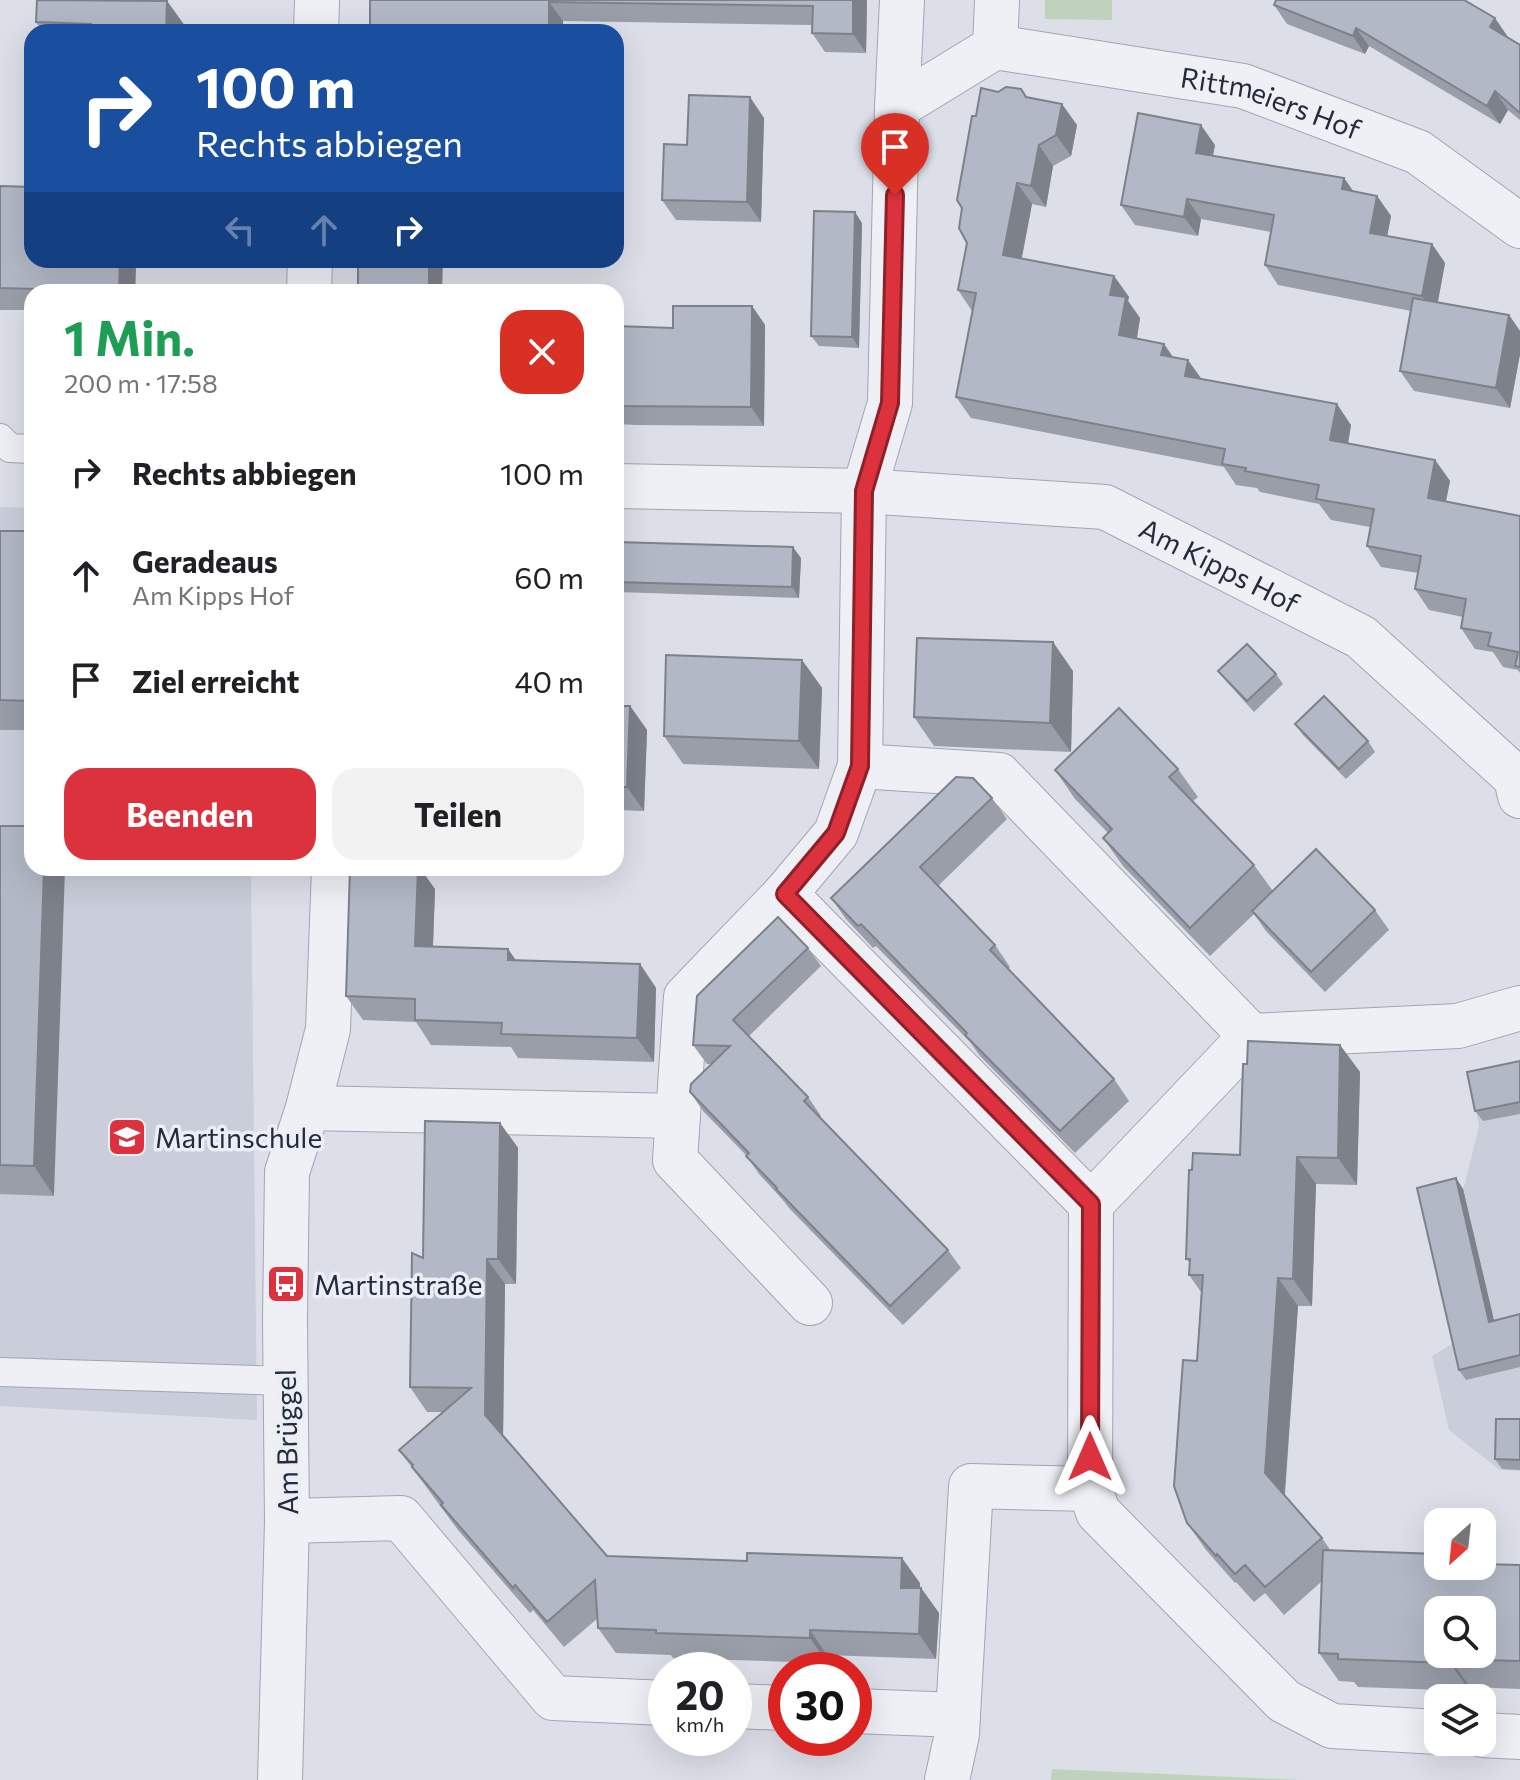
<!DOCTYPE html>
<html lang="de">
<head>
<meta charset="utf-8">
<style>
  :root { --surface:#fff; --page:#f2f2f2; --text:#202124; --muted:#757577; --accent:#db323d }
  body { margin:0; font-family:Commissioner,sans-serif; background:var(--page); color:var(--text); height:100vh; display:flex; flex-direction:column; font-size:30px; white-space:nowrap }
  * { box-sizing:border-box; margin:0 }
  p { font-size:26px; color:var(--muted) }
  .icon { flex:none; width:44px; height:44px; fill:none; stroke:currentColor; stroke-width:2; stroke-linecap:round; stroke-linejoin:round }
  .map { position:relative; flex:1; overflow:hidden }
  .details { position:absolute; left:24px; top:284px; width:600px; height:592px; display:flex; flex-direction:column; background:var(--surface); border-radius:24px; box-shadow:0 8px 32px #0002 }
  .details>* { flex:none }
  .top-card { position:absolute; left:24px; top:24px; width:600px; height:244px; border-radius:24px; box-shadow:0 8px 32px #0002; background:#1a4fa0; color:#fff; overflow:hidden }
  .needle { width:52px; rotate:207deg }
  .controls { position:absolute; left:1424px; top:1508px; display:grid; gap:16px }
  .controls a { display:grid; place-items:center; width:72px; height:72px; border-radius:16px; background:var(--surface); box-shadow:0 8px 32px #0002; font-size:40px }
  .speed { position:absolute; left:648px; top:1652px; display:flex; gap:16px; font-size:40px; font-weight:700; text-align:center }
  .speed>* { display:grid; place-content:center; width:104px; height:104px; border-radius:50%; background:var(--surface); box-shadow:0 8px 32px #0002; line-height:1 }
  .speed small { font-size:20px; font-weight:400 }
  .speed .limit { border:12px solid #d22; background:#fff; color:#111 }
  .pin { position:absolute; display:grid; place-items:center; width:68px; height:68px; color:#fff; margin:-82px -34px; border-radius:50% 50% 50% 0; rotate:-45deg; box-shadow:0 0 8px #0007 }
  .pin .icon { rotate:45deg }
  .me { position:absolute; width:88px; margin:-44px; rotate:0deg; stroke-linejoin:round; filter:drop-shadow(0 0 6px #0008) }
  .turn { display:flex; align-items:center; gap:28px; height:168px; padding:0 40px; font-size:36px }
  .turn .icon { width:104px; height:104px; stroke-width:2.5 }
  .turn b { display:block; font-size:56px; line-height:68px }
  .lanes { display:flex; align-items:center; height:76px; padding:0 40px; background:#0003; justify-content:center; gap:40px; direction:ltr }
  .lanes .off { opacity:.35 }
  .round { display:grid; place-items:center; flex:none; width:84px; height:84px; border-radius:24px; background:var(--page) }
  .summary { display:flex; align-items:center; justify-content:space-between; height:136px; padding:0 40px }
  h1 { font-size:48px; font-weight:700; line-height:60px; color:#1e9e55 }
  .cta { display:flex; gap:16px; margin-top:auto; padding:16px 40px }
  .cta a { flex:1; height:92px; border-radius:24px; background:var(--accent); color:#fff; font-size:32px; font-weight:700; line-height:92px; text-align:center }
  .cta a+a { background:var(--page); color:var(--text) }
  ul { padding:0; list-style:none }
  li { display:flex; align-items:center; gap:24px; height:104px; padding:0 40px }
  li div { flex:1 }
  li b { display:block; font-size:30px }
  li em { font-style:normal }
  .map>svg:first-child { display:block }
  .built { fill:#c9ceda }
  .green { fill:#bfd2bc }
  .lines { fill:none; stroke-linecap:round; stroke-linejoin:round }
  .service-casing { stroke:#a1a5b2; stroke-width:30 }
  .minor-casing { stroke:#a1a5b2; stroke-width:46 }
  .service { stroke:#eff0f6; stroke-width:28 }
  .minor { stroke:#eff0f6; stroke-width:44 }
  .wall { fill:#999ea9 }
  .shaded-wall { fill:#7d818a }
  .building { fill:#b2b8c5; stroke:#7d818a; stroke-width:2; fill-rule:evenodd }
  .route-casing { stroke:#8e2028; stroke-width:20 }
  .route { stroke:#db323d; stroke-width:14 }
  .labels { text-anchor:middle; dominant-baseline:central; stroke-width:7; stroke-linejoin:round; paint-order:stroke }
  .street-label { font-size:28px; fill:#242b3f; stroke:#ebeef5 }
  .poi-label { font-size:28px; fill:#242b3f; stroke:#ebeef5; text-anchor:start }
</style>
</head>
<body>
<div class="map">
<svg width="1520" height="1780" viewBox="0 0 1520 1780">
  <rect width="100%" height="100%" fill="#dcdfe8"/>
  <g class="built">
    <path d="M0,507L32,508V868H251L257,1420L0,1406Z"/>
    <path d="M1520,1076V1471L1500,1470L1449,1430L1432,1356L1455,1342L1425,1198L1464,1187L1479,1126L1472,1086Z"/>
  </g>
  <g class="green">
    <path d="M1045,0H1112V20L1045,19Z"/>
    <path d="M1052,1769L1302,1780H1051Z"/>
  </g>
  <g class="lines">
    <g class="service-casing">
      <g id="service">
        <path d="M0,438L10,448L32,449"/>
        <path d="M0,1372L285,1381"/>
      </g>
    </g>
    <g class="minor-casing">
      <g id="minor">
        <path d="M316,32L317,0"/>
        <path id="s1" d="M995,47L1243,86L1418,152L1520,226"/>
        <path d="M995,47L997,0"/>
        <path d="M897,107L902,0"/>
        <path d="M309,292L310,260"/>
        <path id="s2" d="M616,486L864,491L1105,507L1361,637L1516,778L1520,796"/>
        <path d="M860,766L999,775L1251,1036"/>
        <path d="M785,894L1091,1204"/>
        <path d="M308,1108L678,1116"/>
        <path d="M810,1303L675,1160L686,997L785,894L836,833L860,766L864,491L890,403L897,107L995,47"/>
        <path d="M287,1521L401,1518L553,1698L666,1703"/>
        <path d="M734,1706L786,1708"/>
        <path d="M854,1711L958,1715L957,1734L947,1780"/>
        <path d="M958,1715L971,1486L1090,1489"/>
        <path d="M1438,1732L1332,1726L1284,1701L1098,1512L1090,1489L1091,1204L1251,1036L1458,1026L1520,1008"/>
        <path d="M1482,1735L1520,1737"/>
        <path d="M280,1780L287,1521L285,1320L287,1172L308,1108L328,1029L334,868"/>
      </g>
    </g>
    <use href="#service" class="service"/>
    <use href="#minor" class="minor"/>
  </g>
  <g class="wall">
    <path d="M370,0H867L866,53L825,52L812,33V25L563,21V32H370Z"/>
    <path d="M167,1L185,26V32H43L36,22Z"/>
    <path d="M1274,5L1508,37L1507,38L1520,45V120L1508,110L1500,124L1369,46L1365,54L1287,24Z"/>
    <path d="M1026,98L1077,125L1071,156L1053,166L1046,207L1032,204L1022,258L1114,276L1129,297L1128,301L1140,318L1137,338L1164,344L1173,357L1201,379L1351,425L1348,443L1435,460L1450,481L1446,502L1520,516V673L1518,670L1503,667L1493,652L1475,649L1461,628L1463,617L1429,610L1415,589L1418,573L1381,567L1367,546L1370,527L1331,520L1319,504L1260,492L1257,488L1236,485L1224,467L971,418L956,397L972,311L958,290L967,243L976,116Z"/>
    <path d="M764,118L761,222L676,220L662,200L687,145Z"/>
    <path d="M1215,145L1213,156L1344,178L1353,191L1377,196L1391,216L1387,236L1432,244L1445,263L1438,302L1509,315L1520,331V354L1510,408L1414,391L1400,371L1411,311L1278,285L1265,265L1271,232L1201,219L1198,236L1135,225L1121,205Z"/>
    <path d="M0,186L32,260H146V265H136L135,292H32V310H0Z"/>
    <path d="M862,223L859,348L819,346L811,336Z"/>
    <path d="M752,306L765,325L764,426L636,425L616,424V326L673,328Z"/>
    <rect x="0" y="531" width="32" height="199"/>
    <path d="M616,542L801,558L799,598L616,592Z"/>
    <path d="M802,660L822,688L819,769L683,764L664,736Z"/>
    <path d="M1073,671L1071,752L934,746L914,717Z"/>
    <path d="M1218,671L1276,674L1283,684L1254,712L1226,681Z"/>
    <path d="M616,706H630L647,730L644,811L616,810Z"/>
    <path d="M1295,724L1368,741L1375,752L1346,779L1303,735Z"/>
    <path d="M1178,769L1198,797L1193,801L1254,865L1273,891L1375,910L1389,930L1325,992L1266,931L1254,914L1210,956L1123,866L1103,838L1108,833L1075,799L1055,770Z"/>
    <path d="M992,798L1007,819L938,886L995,945L1010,967L1008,969L1114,1079L1129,1101L1075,1153L980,1056L970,1042L876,946L873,948L846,919L831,898Z"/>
    <path d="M0,826L54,1196L0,1194Z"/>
    <path d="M435,889L433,946L508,949L516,961L640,964L656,988L654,1062L518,1058L511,1047L431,1045L416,1022L363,1020L346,996Z"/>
    <path d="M808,948L821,966L749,1036L808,1097L821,1116L820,1117L948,1250L961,1268L903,1325L789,1208L782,1199L759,1174L746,1155L703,1111L690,1092L712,1064H707L693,1045Z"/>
    <path d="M1340,1045L1360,1072L1357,1185L1316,1184L1312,1306H1298L1285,1495L1322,1538L1331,1551L1438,1566L1520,1565V1689L1470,1687V1691L1358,1687L1354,1682L1339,1681L1319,1653L1321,1582L1284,1615L1265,1593L1254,1602L1236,1582L1235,1583L1206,1550L1187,1523L1201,1292L1189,1275L1190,1263L1186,1259L1192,1170L1240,1155L1247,1064Z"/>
    <path d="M1520,1061V1114L1483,1121L1475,1111Z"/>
    <path d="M500,1123L518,1148L516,1284H505L503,1435L607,1556L920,1583V1588H921L939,1613L936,1659L827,1655V1663L673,1658L671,1655L616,1653L598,1628V1618L564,1647L533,1610L530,1613L458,1530L399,1450L443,1412H427L410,1387L423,1258Z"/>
    <path d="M1456,1178L1463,1189L1494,1321L1520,1314V1367L1466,1380L1459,1370Z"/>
    <path d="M1520,1419V1470L1502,1469L1495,1459Z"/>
  </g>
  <g class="shaded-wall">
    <path d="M853,0H867L866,53L853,34Z"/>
    <path d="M167,1L185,26V32H166Z"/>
    <path d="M549,2L563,21V32H552L549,29Z"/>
    <path d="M1495,18L1508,37L1502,46L1490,27Z"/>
    <path d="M1356,28L1369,46L1365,54L1353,36Z"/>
    <path d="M1495,91L1508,110L1500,124L1487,106Z"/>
    <path d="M750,97L764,118L761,222L747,202Z"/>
    <path d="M1062,104L1077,125L1071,156L1056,135Z"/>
    <path d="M1201,125L1215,145L1209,173L1196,153Z"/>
    <path d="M1039,145L1053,166L1046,207L1031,186Z"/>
    <path d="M1344,178L1358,198L1342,189Z"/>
    <path d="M1017,183L1032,204L1018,276L1003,255Z"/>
    <path d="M1377,196L1391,216L1384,253L1370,233Z"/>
    <path d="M1187,199L1201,219L1198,236L1184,217Z"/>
    <path d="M855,212L862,223L859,348L852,337Z"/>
    <path d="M1432,244L1445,263L1435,316L1422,296Z"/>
    <path d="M120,260H132L136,265L135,292H119Z"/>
    <path d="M429,260H443L442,292H429Z"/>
    <path d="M1114,276L1129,297L1128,301L1140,318L1134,356L1119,335L1110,295Z"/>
    <path d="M752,306L765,325L764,426L751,407Z"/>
    <path d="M1509,315L1520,331V354L1510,408L1496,388Z"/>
    <path d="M1164,344L1178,365L1161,355Z"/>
    <path d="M1188,360L1203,381L1185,376Z"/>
    <path d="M1337,404L1351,425L1345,461L1330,440Z"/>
    <path d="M1435,460L1450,481L1442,519L1428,498Z"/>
    <path d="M793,547L801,558L799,598L792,587Z"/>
    <path d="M1053,642L1073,671L1071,752L1050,723Z"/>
    <path d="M802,660L822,688L819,769L799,741Z"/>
    <path d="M630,706L647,730L644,811L627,787Z"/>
    <path d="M44,868H65L54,1196L34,1166Z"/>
    <path d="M418,868H420L435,889L432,970L415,946Z"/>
    <path d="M508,949L525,973L508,960Z"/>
    <path d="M640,964L656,988L654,1062L637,1038Z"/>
    <path d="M1340,1045L1360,1072L1357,1185L1338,1158Z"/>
    <path d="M500,1123L518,1148L516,1284L498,1259Z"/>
    <path d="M1297,1157L1316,1184L1312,1306L1293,1279Z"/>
    <path d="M1456,1178L1463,1189L1497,1333L1489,1322Z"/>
    <path d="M487,1259L505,1284L503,1440L485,1415Z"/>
    <path d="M1278,1278L1298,1306L1284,1501L1265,1473Z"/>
    <path d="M902,1558L920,1583L919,1613L901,1588Z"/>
    <path d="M921,1588L939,1613L936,1659L919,1634Z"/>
    <path d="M810,1630L827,1655V1663L810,1638Z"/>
    <path d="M1450,1659L1470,1687V1691L1450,1663Z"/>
  </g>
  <g class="building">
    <path d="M37,0L167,1L166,32H90L91,24L36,22Z"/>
    <path d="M370,0H853V34L812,33L813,6L549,2V29L432,28V32H370Z"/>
    <path d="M1276,0H1464L1495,18L1490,27L1520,45V113L1495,91L1487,106L1356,28L1353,36L1274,5Z"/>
    <path d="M1006,87L1021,89L1026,97L1062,104L1056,135L1039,145L1031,186L1017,183L1003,255L1114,276L1110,295L1126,297L1119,335L1164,344L1161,355L1188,360L1185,376L1337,404L1330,440L1435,460L1428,498L1520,516V667L1515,666L1518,652L1488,646L1491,633L1461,628L1466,599L1415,589L1421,556L1367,546L1374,509L1316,499L1319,485L1245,471L1246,468L1222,464L1225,449L956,397L976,293L958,290L967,243L959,228L962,208L957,200L972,116H976L981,88L998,92Z"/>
    <path d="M689,95L750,97L747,202L662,200L664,144L687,145Z"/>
    <path d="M1138,113L1201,125L1196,153L1344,178L1342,189L1377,196L1370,233L1432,244L1422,296L1265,265L1274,215L1187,199L1184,217L1121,205Z"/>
    <path d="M0,186L32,187V260H120L119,292H35V289L0,288Z"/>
    <path d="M814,211L855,212L852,337L811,336Z"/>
    <rect x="358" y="260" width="71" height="32"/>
    <path d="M1413,298L1509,315L1496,388L1400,371Z"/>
    <path d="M673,306H752L751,407L616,406V326L673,328Z"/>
    <path d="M0,531H32V701L0,700Z"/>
    <path d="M616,542L793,547L792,587L616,582Z"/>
    <path d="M917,638L1053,642L1050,723L914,717Z"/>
    <path d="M1247,644L1276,674L1247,701L1218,671Z"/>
    <path d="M666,655L802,660L799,741L664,736Z"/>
    <path d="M1324,696L1368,741L1339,769L1295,724Z"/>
    <path d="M616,706H630L627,787H616Z"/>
    <path d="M1119,708L1178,769L1169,777L1254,865L1190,928L1103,838L1112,829L1055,770Z"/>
    <path d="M956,777L973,778L992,798L920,867L995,945L990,950L1114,1079L1060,1131L965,1035L967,1033L861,924L858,926L831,898Z"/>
    <path d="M0,826H32V868H44L34,1166L0,1165Z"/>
    <path d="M1316,849L1375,910L1311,972L1252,911Z"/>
    <path d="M350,868H418L415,946L508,949V960L640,964L637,1038L501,1034L502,1023L415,1020V999L346,996Z"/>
    <path d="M778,917L808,948L733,1020L808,1097L804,1101L948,1250L890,1306L776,1189L777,1188L746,1156L749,1153L690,1092L691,1084L730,1046L693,1045L697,996Z"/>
    <path d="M1248,1041L1340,1045L1338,1158L1297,1157L1293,1279L1278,1278L1265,1473L1322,1538L1265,1587L1245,1565L1235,1574L1217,1554L1216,1556L1187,1523L1174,1486L1183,1360L1197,1361L1203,1275H1189L1190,1259H1186L1189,1170H1192L1193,1153L1240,1155L1243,1064H1247Z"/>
    <path d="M1520,1061V1102L1475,1111L1467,1072Z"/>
    <path d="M425,1121L500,1123L498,1259H487L485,1415L607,1556L747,1561V1553L902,1558L901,1588H921L919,1634L810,1630V1638L656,1633V1630L598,1628L595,1580L547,1622L515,1585L513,1588L441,1505L443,1503L412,1467L413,1465L399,1450L471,1388L410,1387L412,1253L423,1258Z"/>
    <path d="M1456,1178L1489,1322L1520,1314V1355L1459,1370L1417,1188Z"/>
    <path d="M1496,1419H1520V1460L1495,1459Z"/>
    <path d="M1323,1550L1438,1554V1566H1482V1564L1520,1565V1661L1450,1659V1663L1338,1659V1654L1319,1653ZM1438,1610H1482V1654H1438Z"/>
  </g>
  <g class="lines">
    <g class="route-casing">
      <path id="route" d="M895,195L890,403L864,491L860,766L836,833L785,894L1091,1204L1090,1457"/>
    </g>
    <use href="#route" class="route"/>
  </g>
  <defs>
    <g id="school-square" transform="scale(2)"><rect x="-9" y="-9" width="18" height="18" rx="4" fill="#db323d" stroke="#ebeef5"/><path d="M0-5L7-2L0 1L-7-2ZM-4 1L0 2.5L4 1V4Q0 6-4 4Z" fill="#fff"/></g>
    <g id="bus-square" transform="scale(2)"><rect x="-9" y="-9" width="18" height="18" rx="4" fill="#db323d" stroke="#ebeef5"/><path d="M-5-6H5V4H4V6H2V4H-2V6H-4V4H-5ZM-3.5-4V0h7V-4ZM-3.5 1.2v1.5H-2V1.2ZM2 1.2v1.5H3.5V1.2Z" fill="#fff"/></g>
  </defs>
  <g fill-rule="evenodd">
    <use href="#school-square" x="127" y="1137"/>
    <use href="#bus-square" x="286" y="1284"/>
  </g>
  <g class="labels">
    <g class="street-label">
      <text stroke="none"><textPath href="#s1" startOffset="282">Rittmeiers Hof</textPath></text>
      <text stroke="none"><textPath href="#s2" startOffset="618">Am Kipps Hof</textPath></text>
      <text transform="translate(286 1442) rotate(-91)">Am Brüggel</text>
    </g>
    <g class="poi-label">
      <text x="155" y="1137">Martinschule</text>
      <text x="314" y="1284">Martinstraße</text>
    </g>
  </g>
</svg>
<div class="controls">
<a><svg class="needle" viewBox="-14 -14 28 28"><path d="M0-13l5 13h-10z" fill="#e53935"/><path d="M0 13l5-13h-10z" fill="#757577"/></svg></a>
<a><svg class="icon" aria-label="search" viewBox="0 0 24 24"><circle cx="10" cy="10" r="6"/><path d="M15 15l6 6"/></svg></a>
<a><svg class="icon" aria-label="layers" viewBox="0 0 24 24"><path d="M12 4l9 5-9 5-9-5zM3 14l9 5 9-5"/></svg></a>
</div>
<div class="speed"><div>20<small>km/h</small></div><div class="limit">30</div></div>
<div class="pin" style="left:895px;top:195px;background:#d93025"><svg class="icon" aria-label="arrive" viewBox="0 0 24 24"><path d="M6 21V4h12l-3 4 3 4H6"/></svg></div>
<svg class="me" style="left:1090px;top:1457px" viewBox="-20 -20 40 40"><path d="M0-17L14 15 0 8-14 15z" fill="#db323d" stroke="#fff" stroke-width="4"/></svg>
<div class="top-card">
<div class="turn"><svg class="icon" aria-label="right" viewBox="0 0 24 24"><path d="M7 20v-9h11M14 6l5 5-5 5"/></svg><div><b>100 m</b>Rechts abbiegen</div></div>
<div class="lanes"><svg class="icon off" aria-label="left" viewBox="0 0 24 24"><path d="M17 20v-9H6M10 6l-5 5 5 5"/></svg><svg class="icon off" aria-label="ahead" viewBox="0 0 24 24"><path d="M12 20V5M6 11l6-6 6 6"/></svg><svg class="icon" aria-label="right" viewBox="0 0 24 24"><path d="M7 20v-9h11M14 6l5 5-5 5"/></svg></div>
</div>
<section class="details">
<div class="summary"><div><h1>1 Min.</h1><p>200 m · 17:58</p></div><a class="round" style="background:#d93025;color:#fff"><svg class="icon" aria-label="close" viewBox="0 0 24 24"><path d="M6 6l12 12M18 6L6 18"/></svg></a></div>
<ul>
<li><svg class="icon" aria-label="right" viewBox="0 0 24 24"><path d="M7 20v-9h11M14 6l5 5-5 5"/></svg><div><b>Rechts abbiegen</b></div><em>100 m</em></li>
<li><svg class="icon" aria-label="ahead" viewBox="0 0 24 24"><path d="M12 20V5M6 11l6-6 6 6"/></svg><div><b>Geradeaus</b><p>Am Kipps Hof</p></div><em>60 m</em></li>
<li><svg class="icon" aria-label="arrive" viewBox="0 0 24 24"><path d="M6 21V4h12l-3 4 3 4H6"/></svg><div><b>Ziel erreicht</b></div><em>40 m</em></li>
</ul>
<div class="cta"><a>Beenden</a><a>Teilen</a></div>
</section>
</div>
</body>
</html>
